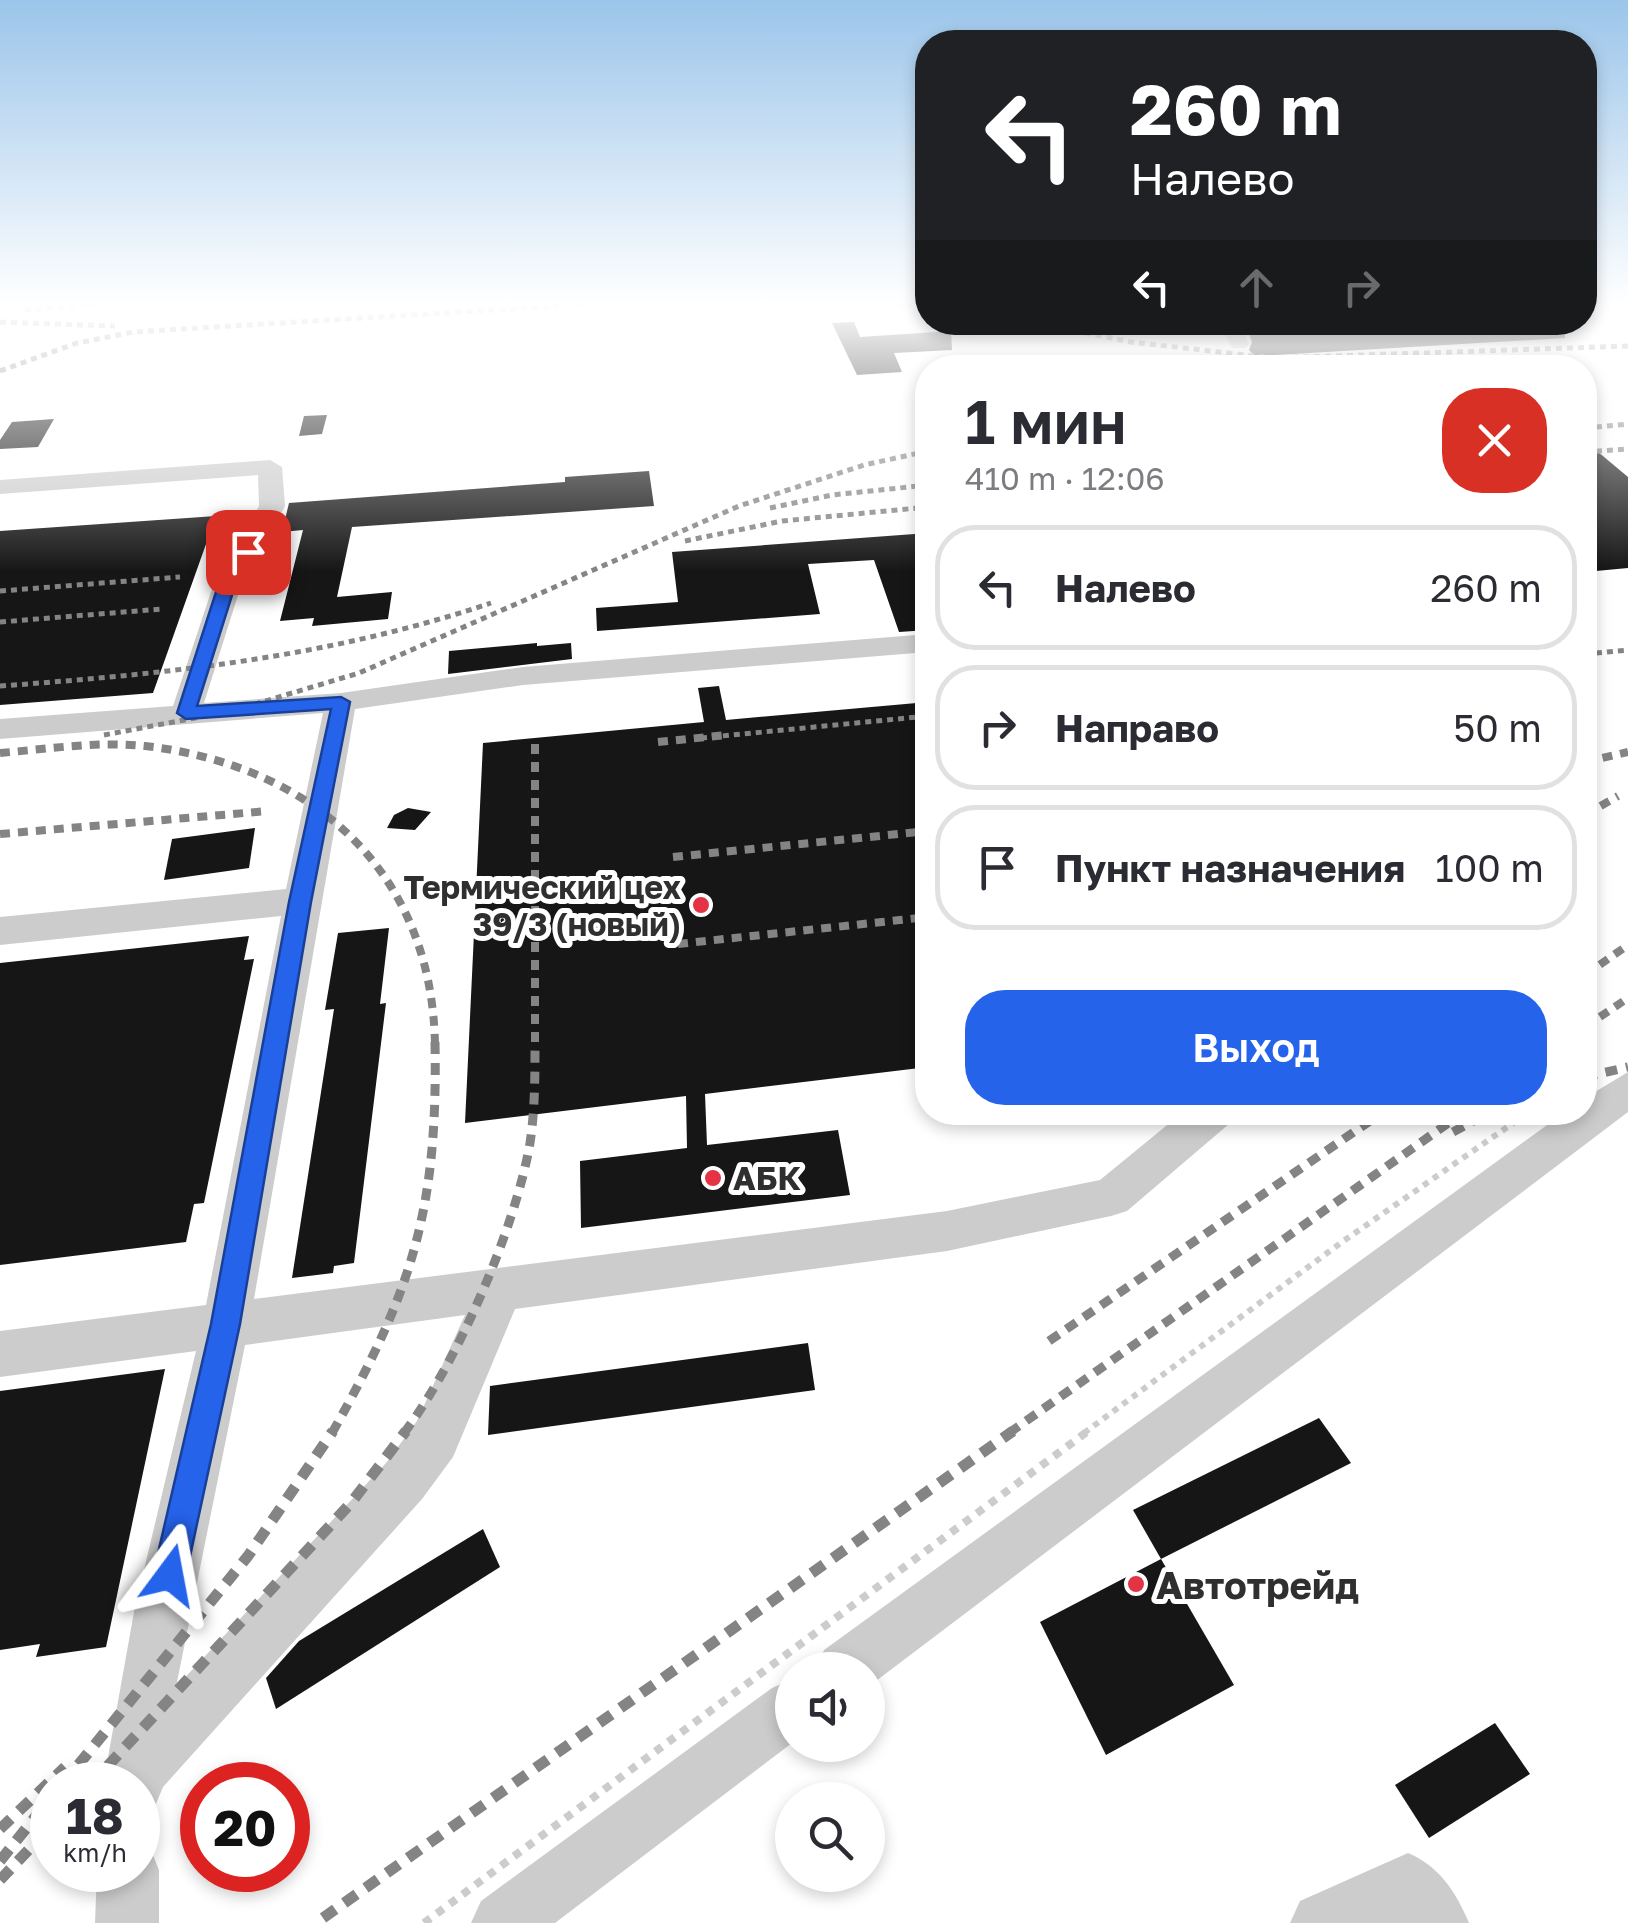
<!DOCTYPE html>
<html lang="ru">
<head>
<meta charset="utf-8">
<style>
  :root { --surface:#fff; --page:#f2f2f3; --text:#2b2b33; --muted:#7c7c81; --line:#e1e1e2; --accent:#2563eb }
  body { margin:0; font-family:"Golos Text",sans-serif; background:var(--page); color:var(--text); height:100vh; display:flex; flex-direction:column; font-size:38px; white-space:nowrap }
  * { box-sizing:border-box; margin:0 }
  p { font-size:32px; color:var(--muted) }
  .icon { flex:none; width:55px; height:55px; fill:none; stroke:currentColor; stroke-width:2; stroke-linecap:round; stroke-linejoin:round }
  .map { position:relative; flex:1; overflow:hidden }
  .side { position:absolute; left:915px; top:355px; width:682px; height:770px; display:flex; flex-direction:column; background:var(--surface); border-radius:40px; box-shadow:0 5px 15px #0003 }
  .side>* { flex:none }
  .guide { position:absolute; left:915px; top:30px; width:682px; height:305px; border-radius:40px; box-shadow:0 5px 15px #0003; background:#202124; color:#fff; overflow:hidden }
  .tools { position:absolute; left:775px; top:1652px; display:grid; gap:20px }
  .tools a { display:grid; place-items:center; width:110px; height:110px; border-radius:50%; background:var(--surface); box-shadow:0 5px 15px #0003; font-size:50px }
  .speed { position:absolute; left:30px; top:1762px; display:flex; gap:20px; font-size:50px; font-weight:700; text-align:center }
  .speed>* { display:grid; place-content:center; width:130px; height:130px; border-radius:50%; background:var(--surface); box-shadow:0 5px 15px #0003; line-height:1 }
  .speed small { font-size:25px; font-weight:400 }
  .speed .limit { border:15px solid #d22; background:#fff; color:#111 }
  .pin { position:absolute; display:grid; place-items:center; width:85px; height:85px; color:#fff; margin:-42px; border-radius:20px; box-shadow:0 5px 15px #0006 }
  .me { position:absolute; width:110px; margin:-55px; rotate:13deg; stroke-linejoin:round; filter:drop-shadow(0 0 8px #0008) }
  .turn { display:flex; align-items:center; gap:35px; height:210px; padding:0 50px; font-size:45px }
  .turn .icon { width:130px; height:130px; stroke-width:2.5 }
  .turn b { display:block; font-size:70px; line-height:85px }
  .lanes { display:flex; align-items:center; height:95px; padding:0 50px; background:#0003; justify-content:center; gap:50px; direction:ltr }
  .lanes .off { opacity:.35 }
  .round { display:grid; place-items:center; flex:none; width:105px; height:105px; border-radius:40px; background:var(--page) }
  .overview { display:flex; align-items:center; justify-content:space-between; height:170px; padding:0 50px }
  h1 { font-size:60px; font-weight:600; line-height:75px }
  .primary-button { display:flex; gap:20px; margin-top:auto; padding:20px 50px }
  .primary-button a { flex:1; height:115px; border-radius:40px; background:var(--accent); color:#fff; font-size:40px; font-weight:600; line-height:115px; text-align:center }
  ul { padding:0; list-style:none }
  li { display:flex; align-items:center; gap:30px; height:125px; margin:0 20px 15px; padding:0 30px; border:5px solid var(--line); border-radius:40px }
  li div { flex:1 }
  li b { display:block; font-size:38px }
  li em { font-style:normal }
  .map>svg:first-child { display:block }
  .building { fill:#161616 }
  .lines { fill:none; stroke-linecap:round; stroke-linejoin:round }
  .path-far1 { stroke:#ccc; stroke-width:6; stroke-dasharray:6 6; stroke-linecap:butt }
  .path { stroke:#ccc; stroke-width:8; stroke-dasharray:8 8; stroke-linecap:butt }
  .minor { fill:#ccc; fill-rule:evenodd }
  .rail-far3 { stroke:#848484; stroke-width:5; stroke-dasharray:6 5; stroke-linecap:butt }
  .rail-far2 { stroke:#848484; stroke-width:8; stroke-dasharray:10 8; stroke-linecap:butt }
  .rail-far1 { stroke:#848484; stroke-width:9; stroke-dasharray:12 9; stroke-linecap:butt }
  .rail { stroke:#848484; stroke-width:11; stroke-dasharray:15 11; stroke-linecap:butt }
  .route { fill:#2563eb; stroke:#184099; stroke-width:2.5 }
  .poi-dot { fill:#e43344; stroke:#fff; stroke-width:4 }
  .labels { text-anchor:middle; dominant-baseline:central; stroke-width:10; stroke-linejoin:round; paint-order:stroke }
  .poi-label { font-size:32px; font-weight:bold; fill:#2f2f2f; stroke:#fff; text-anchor:end }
  .near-poi-label { font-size:38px; font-weight:bold; fill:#2f2f2f; stroke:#fff; text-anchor:start }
</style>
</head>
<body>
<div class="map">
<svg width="1628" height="1923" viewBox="0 0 1628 1923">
  <rect width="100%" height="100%" fill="#fff"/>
  <g class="building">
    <path d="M854,322L860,337L951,331L952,350L894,353L902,372L857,375L832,323Z"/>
    <path d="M1403,322H1565V338L1255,356L1249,350L1252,342L1248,332Z"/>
    <path d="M327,415L322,434L299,436L304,416Z"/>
    <path d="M54,419L38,447L0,449V440L12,422Z"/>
    <path d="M1585,441L1628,477V568L1585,572Z"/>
    <path d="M649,471L654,506L352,527L337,597L392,592L388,619L312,626L314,618L280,621L303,530L282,532L289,503L565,482V477Z"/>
    <path d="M216,516L153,693L0,705V531Z"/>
    <path d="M928,533V630L899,632L874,560L808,564L820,614L597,631L596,608L678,602L672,552Z"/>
    <path d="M537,643V646L571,643L572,659L448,674L449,651Z"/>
    <path d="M719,686L726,720L928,702V1067L705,1094L707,1145L838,1130L850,1195L581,1228L580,1161L687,1148L686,1096L465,1123L483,743L704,722L698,688Z"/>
    <path d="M408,808L431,812L415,830L387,828L394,815Z"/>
    <path d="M255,828L249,868L164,880L172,839Z"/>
    <path d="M389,928L380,1004L386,1003L354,1263L334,1266L333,1273L292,1278L334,1009L325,1010L338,933Z"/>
    <path d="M249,936L244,960L254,959L204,1203L194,1204L186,1242L0,1265V963Z"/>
    <path d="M808,1343L815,1390L488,1435L490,1386Z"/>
    <path d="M165,1369L106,1647L36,1657L40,1644L0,1650V1391Z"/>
    <path d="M1319,1418L1351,1463L1161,1559L1133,1510Z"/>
    <path d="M483,1529L500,1567L276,1709L266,1678L299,1641Z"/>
    <path d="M1161,1559L1234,1685L1106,1755L1040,1622Z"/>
    <path d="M1495,1723L1530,1774L1429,1838L1395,1785Z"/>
  </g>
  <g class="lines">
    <path class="path-far1" d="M1084,1433L1342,1242L1529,1112"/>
    <path class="path" d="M424,1923L1088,1431"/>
    <g class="minor">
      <path d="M1219,322H1239L1249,344L1246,348H1232Z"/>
      <path d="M270,460L282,467L285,506L239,592L204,703L341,693L523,667L928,634V652L523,685L355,709L254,1299L947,1211L1100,1180L1183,1112H1235L1229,1124L1127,1211L1111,1216L947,1251L515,1309L453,1457L422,1499L163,1787L155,1806L138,1813V1785H104L105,1774L134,1612L196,1351L0,1377V1331L206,1305L281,916L0,945V917L286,889L323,713L0,739V719L173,706L211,592L259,506L258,475L0,494V480ZM465,1315L417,1421L386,1463L176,1687L245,1345Z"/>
      <path d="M1628,1072V1112L868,1687V1670H816L824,1650L1565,1112H1585V1098Z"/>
      <path d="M792,1679V1743L555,1923H471L481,1901L772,1688Z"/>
      <path d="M138,1843L150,1848L159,1870V1923H95L97,1870H138Z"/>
      <path d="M1408,1853C1439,1866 1456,1892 1469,1923H1290L1300,1901Z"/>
    </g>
    <g class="rail-far3">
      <path d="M885,302L928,308"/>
      <path d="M25,310L124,302"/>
      <path d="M0,322L115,326"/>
      <path d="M1031,322L1131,342L1272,358L1628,346"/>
      <path d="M1110,327L1250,322"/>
      <path d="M0,371L77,343L133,332L622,302"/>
      <path d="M1585,428L1628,424"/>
      <path d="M1585,452L1628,449"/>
      <path d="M770,508L832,495L928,485"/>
      <path d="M685,541L782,521L928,507"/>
      <path d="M0,591L180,577"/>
      <path d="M0,622L162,609"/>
      <path d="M1585,654L1628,650"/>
      <path d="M0,686C168,674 330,657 491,603"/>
      <path d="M104,735L232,711L359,673L739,506L864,465L928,451"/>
      <path d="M701,738L928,716"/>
    </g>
    <g class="rail-far2">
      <path d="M658,742L727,735"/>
      <path d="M535,744V1045"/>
      <path d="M0,753C48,749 98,741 145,746C311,765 432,870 435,1045"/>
      <path d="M1585,762L1628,752"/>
      <path d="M1585,815L1618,796"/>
      <path d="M0,834L268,811"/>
      <path d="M673,857L928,831"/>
      <path d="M678,944L928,917"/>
      <path d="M1585,975L1628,945"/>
      <path d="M1585,1027L1628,998"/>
    </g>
    <g class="rail-far1">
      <path d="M1585,1077L1628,1067"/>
      <path d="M1453,1132L1490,1112"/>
      <path d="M1049,1341L1383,1112"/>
      <path d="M332,1433C413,1289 438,1209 435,1042"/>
      <path d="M404,1433C457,1363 515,1230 530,1143C535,1110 535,1076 535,1042"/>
      <path d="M1009,1433L1464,1112"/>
    </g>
    <g class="rail">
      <path d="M62,1785L248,1556L333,1431"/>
      <path d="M90,1785L351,1503L406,1431"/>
      <path d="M0,1829L65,1767"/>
      <path d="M0,1861L52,1796"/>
      <path d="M0,1880L52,1825"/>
      <path d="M323,1918L1013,1431"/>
    </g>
  </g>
  <linearGradient id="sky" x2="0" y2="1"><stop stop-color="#9bc5ea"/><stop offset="0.53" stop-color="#fff"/><stop offset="1" stop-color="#fff" stop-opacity="0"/></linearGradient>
  <rect width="1628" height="571" fill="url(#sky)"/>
  <path class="route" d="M248,547L256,552L233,592L197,706L341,697L350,702L311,902L240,1324L186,1575L181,1587L170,1591L158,1587L153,1575L211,1324L289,902L331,709L186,719L177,713L216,592L242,548Z"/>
  <g class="poi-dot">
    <circle cx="701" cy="905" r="10"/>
    <circle cx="713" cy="1178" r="10"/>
    <circle cx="1136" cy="1584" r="10"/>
  </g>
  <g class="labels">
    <g class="poi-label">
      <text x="681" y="887">Термический цех<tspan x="681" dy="37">39/3 (новый)</tspan></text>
      <text x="733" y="1178" text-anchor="start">АБК</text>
    </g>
    <g class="near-poi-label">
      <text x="1156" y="1584">Автотрейд</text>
    </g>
  </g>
</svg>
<div class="tools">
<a><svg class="icon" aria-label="sound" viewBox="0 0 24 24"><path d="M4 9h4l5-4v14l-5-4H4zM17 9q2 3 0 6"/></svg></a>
<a><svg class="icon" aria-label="search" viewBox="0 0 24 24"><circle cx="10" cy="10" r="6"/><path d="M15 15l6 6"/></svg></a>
</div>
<div class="speed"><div>18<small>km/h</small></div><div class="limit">20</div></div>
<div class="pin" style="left:248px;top:552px;background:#d93025"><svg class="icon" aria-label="arrive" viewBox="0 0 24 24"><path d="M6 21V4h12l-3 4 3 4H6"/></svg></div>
<svg class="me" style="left:170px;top:1575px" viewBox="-20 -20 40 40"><path d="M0-17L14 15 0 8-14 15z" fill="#2563eb" stroke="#fff" stroke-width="4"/></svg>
<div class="guide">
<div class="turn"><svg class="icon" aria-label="left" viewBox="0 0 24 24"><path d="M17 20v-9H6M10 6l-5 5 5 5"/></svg><div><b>260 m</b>Налево</div></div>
<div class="lanes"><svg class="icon" aria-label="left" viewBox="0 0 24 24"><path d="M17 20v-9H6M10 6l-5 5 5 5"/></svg><svg class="icon off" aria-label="ahead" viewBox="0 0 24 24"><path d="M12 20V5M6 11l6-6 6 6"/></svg><svg class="icon off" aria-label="right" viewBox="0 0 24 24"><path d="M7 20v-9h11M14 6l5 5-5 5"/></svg></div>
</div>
<section class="side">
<div class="overview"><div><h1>1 мин</h1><p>410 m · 12:06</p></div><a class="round" style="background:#d93025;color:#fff"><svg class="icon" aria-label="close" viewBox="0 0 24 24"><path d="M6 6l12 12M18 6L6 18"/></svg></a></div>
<ul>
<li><svg class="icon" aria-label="left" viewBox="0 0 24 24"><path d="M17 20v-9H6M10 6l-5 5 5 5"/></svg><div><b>Налево</b></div><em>260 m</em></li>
<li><svg class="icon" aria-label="right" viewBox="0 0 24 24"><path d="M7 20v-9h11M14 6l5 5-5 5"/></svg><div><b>Направо</b></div><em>50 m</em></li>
<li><svg class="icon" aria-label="arrive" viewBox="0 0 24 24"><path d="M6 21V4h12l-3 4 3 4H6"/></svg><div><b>Пункт назначения</b></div><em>100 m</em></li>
</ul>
<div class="primary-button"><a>Выход</a></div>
</section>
</div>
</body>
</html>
